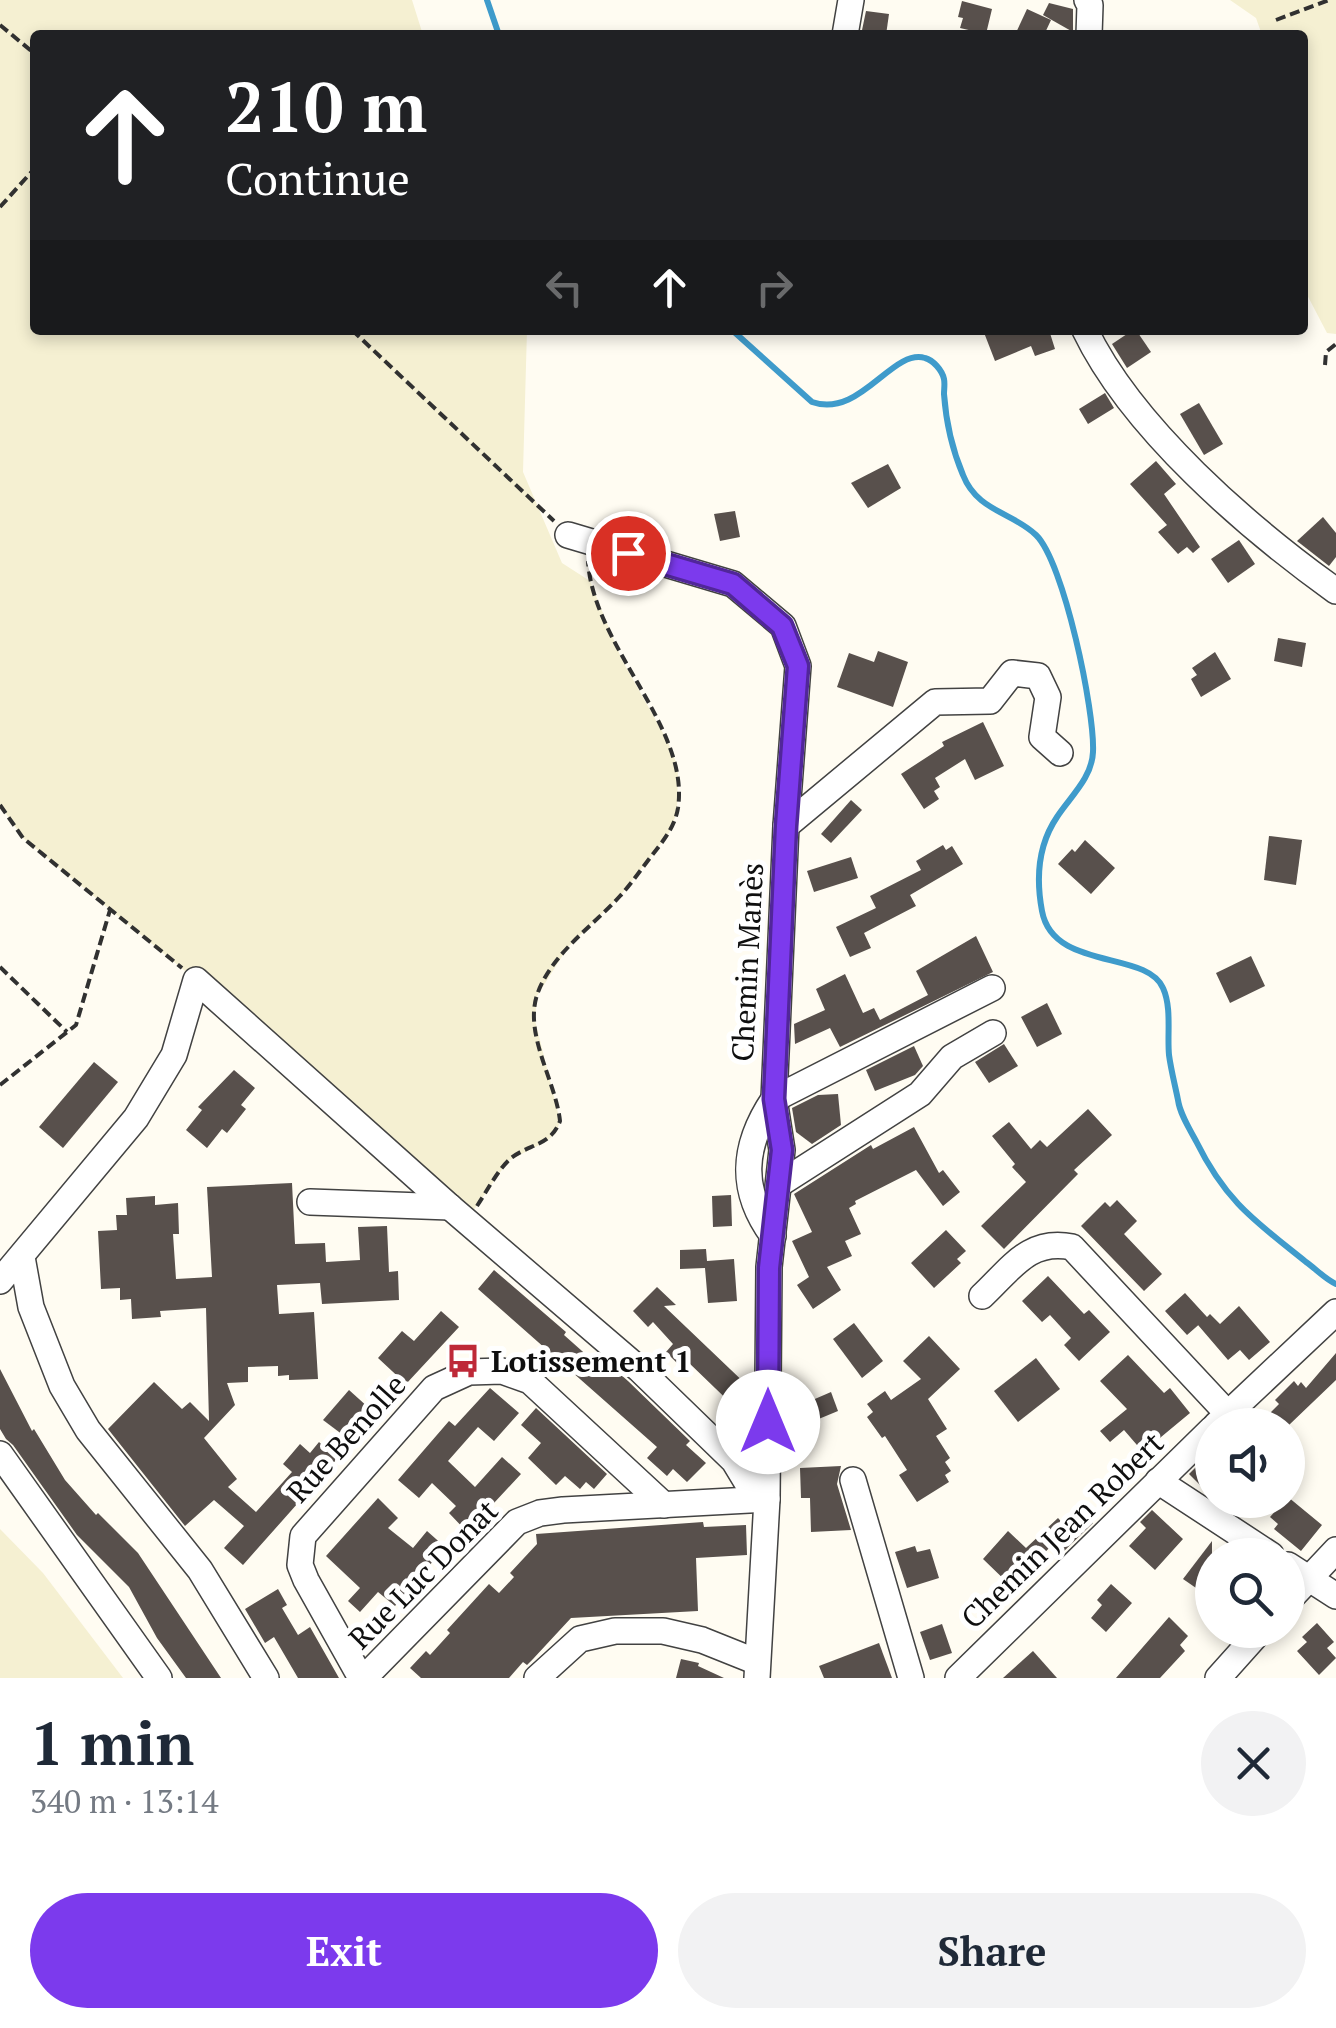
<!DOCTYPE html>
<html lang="en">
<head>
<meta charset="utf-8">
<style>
  :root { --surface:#fff; --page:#f2f2f3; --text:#1f2937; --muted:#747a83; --accent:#7c3aed }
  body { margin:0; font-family:"PT Serif",serif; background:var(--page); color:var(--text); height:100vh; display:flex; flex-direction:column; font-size:38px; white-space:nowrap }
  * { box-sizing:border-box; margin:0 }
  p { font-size:32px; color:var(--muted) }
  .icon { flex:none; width:55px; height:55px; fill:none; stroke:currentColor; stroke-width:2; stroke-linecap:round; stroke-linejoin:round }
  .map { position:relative; height:1678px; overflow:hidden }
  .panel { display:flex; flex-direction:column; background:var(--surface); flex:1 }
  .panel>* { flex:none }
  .banner { position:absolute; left:30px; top:30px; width:1278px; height:305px; border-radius:10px; box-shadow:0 5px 15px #0003; background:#202124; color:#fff; overflow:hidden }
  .buttons { position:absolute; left:1195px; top:1408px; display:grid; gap:20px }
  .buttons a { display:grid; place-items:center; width:110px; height:110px; border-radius:50%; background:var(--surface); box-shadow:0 5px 15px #0003; font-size:50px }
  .pin { position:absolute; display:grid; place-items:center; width:85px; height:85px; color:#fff; margin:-42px; border:5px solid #fff; border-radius:50%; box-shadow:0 2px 10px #0007 }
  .me { position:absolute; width:110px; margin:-55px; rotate:0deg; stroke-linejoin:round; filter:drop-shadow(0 0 8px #0008) }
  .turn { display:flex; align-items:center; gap:35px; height:210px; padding:0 30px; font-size:45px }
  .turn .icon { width:130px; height:130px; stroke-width:2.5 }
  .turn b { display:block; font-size:70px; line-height:85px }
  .lanes { display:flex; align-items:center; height:95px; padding:0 30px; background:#0003; justify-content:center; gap:50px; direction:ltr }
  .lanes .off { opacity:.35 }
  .round { display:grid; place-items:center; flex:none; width:105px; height:105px; border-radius:52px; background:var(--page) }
  .summary { display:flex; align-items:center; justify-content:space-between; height:170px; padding:0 30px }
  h1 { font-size:60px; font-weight:700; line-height:75px }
  .primary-button { display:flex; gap:20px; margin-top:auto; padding:20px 30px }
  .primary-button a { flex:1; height:115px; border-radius:60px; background:var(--accent); color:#fff; font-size:40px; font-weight:700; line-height:115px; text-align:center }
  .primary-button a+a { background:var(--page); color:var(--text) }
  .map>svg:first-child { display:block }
  .farmland { fill:#f5f0d2 }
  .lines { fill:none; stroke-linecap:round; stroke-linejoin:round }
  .stream { stroke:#3f9bcb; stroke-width:6 }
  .building { fill:#58504c }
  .minor-casing { stroke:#424242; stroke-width:28 }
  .path { stroke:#313131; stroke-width:4; stroke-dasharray:10 5; stroke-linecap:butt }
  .minor { stroke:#fff; stroke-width:25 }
  .route-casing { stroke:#51269a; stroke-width:25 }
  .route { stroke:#7c3aed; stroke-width:18 }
  .labels { text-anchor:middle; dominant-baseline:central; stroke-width:10; stroke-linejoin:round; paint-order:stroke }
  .street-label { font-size:30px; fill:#0f0f0f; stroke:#fff }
  .poi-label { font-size:30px; font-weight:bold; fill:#0f0f0f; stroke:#fff; text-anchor:start }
</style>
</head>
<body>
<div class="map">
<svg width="1336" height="1678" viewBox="0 0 1336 1678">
  <rect width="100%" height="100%" fill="#fffcf2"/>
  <g class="farmland">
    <path d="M0,0H412L423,35H35V330H527L523,472L562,563L590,581L622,660L667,740L678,767L677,812L669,833L621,895L568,947L537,996L535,1020L560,1121L556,1133L547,1141L508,1161L466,1221L196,980L23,838L0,805Z"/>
    <path d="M1230,0H1336V334L1327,333L1303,287L1302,35H1262L1256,18Z"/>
    <path d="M0,1529L43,1573L123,1678H0Z"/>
  </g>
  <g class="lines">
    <g class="stream">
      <path d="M487,0L499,35"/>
      <path d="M732,330L812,402C860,419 892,348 925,358C933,360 942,370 944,379C945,384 944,389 944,394C946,422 952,449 963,475C977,511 1012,512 1036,535C1064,562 1095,712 1093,752C1092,778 1070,797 1057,817C1038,845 1036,879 1042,911C1053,971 1147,950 1163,988C1172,1008 1167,1034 1169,1055C1171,1070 1175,1085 1178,1100C1180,1114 1189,1128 1196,1141C1226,1202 1255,1221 1306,1262C1316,1269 1325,1279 1336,1284"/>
    </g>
  </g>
  <g class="building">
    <path d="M962,1L992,9L986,34L960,28L963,18L958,17Z"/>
    <path d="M1049,3L1073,9V32L1043,15Z"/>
    <path d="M1027,9L1051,20L1044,35H1015Z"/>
    <path d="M866,11L889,14L886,35H861Z"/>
    <path d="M983,330H1049L1055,349L1035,356L1031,346L995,361Z"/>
    <path d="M1133,330H1136L1151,352L1127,368L1112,344Z"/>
    <path d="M1105,393L1114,408L1088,424L1079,409Z"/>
    <path d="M1199,403L1223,444L1204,455L1180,414Z"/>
    <path d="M1156,461L1176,484L1164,494L1200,547L1193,553L1187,547L1178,554L1158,532L1167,525L1130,484Z"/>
    <path d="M888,464L901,488L868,508L851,483Z"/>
    <path d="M735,511L740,537L720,541L714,514Z"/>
    <path d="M1323,517L1336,533V557L1329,566L1297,541Z"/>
    <path d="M1239,540L1255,564L1228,583L1211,559Z"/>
    <path d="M1278,638L1306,643L1302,667L1274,661Z"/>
    <path d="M878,651L908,662L893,707L837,687L849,653L874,662Z"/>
    <path d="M1215,652L1231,679L1201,697L1191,679L1197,675L1192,668Z"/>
    <path d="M983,722L1004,766L975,780L965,759L935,778L940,787L934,791L939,799L924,809L901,774L944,746L942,742Z"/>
    <path d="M851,800L862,810L831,843L821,834Z"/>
    <path d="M1269,836L1302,840L1296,885L1264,880Z"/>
    <path d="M1085,840L1115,868L1091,894L1058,864L1072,849L1075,852Z"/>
    <path d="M943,845L946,850L952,846L963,864L910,895L916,906L864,933L871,948L850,957L836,927L876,908L870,896L921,870L916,861Z"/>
    <path d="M851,857L858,878L814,892L807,871Z"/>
    <path d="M976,936L993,972L840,1047L830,1028L795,1044L794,1024L825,1010L816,989L845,974L863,1013L874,1008L880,1020L928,995L916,971Z"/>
    <path d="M1251,956L1265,986L1230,1003L1216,973Z"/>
    <path d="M1047,1003L1062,1034L1037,1047L1021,1017Z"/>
    <path d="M1004,1044L1018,1066L989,1083L975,1062Z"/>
    <path d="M914,1046L923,1066L915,1075L875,1091L866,1070Z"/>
    <path d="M94,1062L118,1082L63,1148L39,1127Z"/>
    <path d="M234,1070L255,1088L241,1105L246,1109L227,1133L222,1129L207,1148L186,1130L202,1110L198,1107Z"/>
    <path d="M838,1094L841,1125L812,1144L796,1132L792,1108L818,1095Z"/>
    <path d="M1088,1109L1112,1135L1074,1170L1078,1174L1004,1249L981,1226L1026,1182L1012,1167L1015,1164L992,1136L1009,1122L1031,1149L1040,1140L1047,1147Z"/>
    <path d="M914,1127L939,1173L943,1170L960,1192L943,1206L916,1170L855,1201L856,1204L849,1208L861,1234L845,1241L852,1256L827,1267L841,1290L813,1309L797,1285L809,1277L792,1241L812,1232L794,1194L871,1145L873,1149Z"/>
    <path d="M292,1183L295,1244L325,1243L326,1262L360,1260L358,1227L387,1226L389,1272L398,1271L399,1300L322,1304L320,1283L277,1285L279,1314L314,1312L318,1379L289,1380V1375L278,1376V1366L248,1367V1382L227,1383L235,1405L204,1438L237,1479L228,1487L256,1512L292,1472L283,1464L300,1444L310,1453L319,1442L337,1459L243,1565L224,1548L244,1526L214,1500L185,1526L108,1429L154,1382L182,1409L190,1402L209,1421L206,1308L160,1311L161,1317L132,1319L131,1299L120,1300V1288L101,1289L98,1231L117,1230L116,1215H127L126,1198L155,1196V1205L178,1203L179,1234H173L176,1279L212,1277L207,1187Z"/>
    <path d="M731,1195L732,1226L713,1227L712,1196Z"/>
    <path d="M1117,1200L1137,1221L1124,1234L1162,1274L1144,1291L1081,1226L1105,1202L1110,1207Z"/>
    <path d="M946,1230L966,1251L957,1259L961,1263L934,1288L911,1263Z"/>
    <path d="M706,1249L707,1261L734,1259L737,1301L708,1303L705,1268L680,1269V1250Z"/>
    <path d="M494,1270L566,1332L564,1335L591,1359L596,1353L628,1381L690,1441L686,1445L706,1463L687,1482L673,1469L667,1476L647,1458L657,1447L478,1289Z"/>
    <path d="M1048,1276L1084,1314L1089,1310L1110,1332L1079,1361L1064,1345L1071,1338L1050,1315L1042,1322L1022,1301Z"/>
    <path d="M657,1287L676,1305L664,1306L752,1390V1406L743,1415L687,1361L681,1367L666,1352L673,1344L653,1322L648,1327L633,1311Z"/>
    <path d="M1185,1293L1207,1317L1210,1314L1220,1324L1239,1306L1270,1342L1249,1360L1240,1350L1228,1360L1198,1325L1203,1321L1187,1335L1165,1311Z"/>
    <path d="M441,1311L459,1327L406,1384L378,1358L402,1331L414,1341Z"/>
    <path d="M854,1323L883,1361L862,1378L833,1339Z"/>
    <path d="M929,1336L960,1369L928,1399L947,1429L936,1436L950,1458L945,1462L951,1471L945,1475L949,1482L917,1502L899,1475L907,1470L885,1436L882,1438L867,1417L873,1412L867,1404L885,1391L891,1400L921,1379L903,1361Z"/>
    <path d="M1336,1353V1380L1289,1425H1258L1279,1404L1275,1400L1294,1381L1298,1386L1301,1382L1306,1388Z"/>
    <path d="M1128,1355L1164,1393L1170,1388L1190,1413L1143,1452L1124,1430L1110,1442L1100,1431L1127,1409L1100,1381Z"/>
    <path d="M1036,1358L1060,1389L1018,1422L994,1391Z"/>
    <path d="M0,1369L32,1431L34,1429L65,1480L96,1515L98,1513L138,1553L221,1678H186L157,1638L129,1587L77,1535L13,1445L6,1439L0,1429Z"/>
    <path d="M490,1388L519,1413L494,1441L478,1427L448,1461L475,1487L502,1457L521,1474L467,1532L449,1513L456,1506L432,1483L419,1498L398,1480L449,1421L455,1426Z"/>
    <path d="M349,1390L379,1417L355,1444L323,1420Z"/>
    <path d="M831,1392L838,1411L809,1423L801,1405Z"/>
    <path d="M536,1408L607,1474L594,1489L586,1482L580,1489L565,1476L556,1485L528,1458L541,1443L521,1425Z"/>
    <path d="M1212,1451V1497L1189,1474Z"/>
    <path d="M841,1466L837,1484L851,1530L811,1532L810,1498H801L800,1468Z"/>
    <path d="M1288,1497L1322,1525L1301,1551L1274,1529L1278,1524L1270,1517Z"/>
    <path d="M378,1498L398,1518L388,1528L413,1548L427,1531L445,1547L395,1606L378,1592L360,1612L348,1601L360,1588L326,1556Z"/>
    <path d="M1152,1510L1183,1539L1155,1570L1129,1546L1146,1528L1140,1522Z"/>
    <path d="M1082,1512L1093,1523L1060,1555L1051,1546L1012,1587L983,1559L1008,1531L1026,1548L1058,1518L1067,1528Z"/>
    <path d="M703,1522L704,1527L746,1525L747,1555L696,1558L698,1611L571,1618L533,1659L527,1665L523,1662L509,1678H421L410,1668L426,1651L430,1655L450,1633L447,1630L489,1584L499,1593L514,1577L510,1573L537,1544L536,1534Z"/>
    <path d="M1212,1541V1599L1183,1579Z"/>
    <path d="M915,1546L917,1552L930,1549L939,1578L907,1588L895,1552Z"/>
    <path d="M1111,1584L1132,1603L1106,1632L1091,1618L1102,1605L1097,1600Z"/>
    <path d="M278,1589L287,1605L282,1608L298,1635L310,1627L339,1678H298L274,1637L265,1643L245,1609Z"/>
    <path d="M1169,1617L1188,1636L1180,1645L1185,1651L1160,1678H1116Z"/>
    <path d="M1317,1623L1334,1642L1327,1648L1336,1658L1319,1675L1297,1651L1307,1642L1302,1637Z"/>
    <path d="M942,1624L952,1653L930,1660L920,1632Z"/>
    <path d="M879,1643L892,1678H824L819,1666Z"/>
    <path d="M1033,1651L1057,1678H1003Z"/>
    <path d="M681,1659L699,1663L698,1666L724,1678H676Z"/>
  </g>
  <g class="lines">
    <g class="minor-casing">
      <g id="minor">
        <path d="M1087,0L1090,5L1089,35"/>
        <path d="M845,35L851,0"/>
        <path d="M1085,330C1132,428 1248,528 1336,591"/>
        <path d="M568,535L733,584L783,626L798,666L786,826L774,1099L782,1150L769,1267L767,1499L757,1678"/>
        <path d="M786,826L935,702L990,701L1012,673L1038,676L1048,697L1042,737L1060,753"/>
        <path d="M781,1183L920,1094L952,1057L993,1033"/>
        <path d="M310,1202L450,1207"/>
        <path d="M773,1236C739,1190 742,1146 774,1099L992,988"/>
        <path d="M22,1257L31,1307L62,1386L88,1430L200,1570L266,1678"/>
        <path d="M0,1281L136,1118L174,1055L196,980L450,1207L639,1369L734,1461L757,1499"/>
        <path d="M982,1296C1011,1269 1029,1238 1072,1247L1228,1414"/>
        <path d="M1216,1425L1336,1312"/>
        <path d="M0,1454L159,1678"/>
        <path d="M853,1480L911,1678"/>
        <path d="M1158,1481L1271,1555"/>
        <path d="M1288,1565L1336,1596"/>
        <path d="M1288,1601L1336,1550"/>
        <path d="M361,1678L306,1580L300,1565L303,1536L434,1388L469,1372L502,1371L530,1381L664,1505"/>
        <path d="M364,1678L517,1522L540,1513L563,1510L767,1499"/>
        <path d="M537,1678L580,1639L615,1631H663L702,1640L757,1662"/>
        <path d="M958,1678L1212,1429"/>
        <path d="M1218,1678L1261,1630"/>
      </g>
    </g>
    <g class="path">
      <path d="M1276,20L1329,0"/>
      <path d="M0,25L35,54"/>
      <path d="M0,207L35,168"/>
      <path d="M352,330L554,521"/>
      <path d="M1325,365L1326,352L1336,344"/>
      <path d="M0,805L23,838L182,968"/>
      <path d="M0,967L67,1032"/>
      <path d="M0,1085L76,1025L110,910"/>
      <path d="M477,1206C487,1191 497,1171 510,1159C528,1144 551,1146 560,1121C556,1082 524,1035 537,995C551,954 592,927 620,896C632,883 642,868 653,854C664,840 675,826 678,808C690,726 593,647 588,561"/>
    </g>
    <use href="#minor" class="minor"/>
  </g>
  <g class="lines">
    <g class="route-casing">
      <path id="route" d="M628,553L733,584L782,626L798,666L786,826L774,1099L782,1150L769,1268L768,1422"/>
    </g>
    <use href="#route" class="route"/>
  </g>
  <defs>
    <g id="bus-bare" transform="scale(2.7)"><path d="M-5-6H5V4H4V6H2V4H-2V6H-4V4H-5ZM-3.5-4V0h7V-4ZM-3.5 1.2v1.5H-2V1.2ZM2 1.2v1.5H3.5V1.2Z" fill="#be2938" stroke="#fff" stroke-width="2.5" paint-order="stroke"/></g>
  </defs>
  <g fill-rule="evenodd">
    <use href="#bus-bare" x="463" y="1361"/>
  </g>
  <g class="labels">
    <g class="street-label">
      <text transform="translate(747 962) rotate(-87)">Chemin Manès</text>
      <text transform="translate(346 1438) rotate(-48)">Rue Benolle</text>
      <text transform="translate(1062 1530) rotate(-44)">Chemin Jean Robert</text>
      <text transform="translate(423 1574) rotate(-45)">Rue Luc Donat</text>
    </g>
    <g class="poi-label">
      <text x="491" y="1361">Lotissement 1</text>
    </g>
  </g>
</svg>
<div class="buttons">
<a><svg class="icon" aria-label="sound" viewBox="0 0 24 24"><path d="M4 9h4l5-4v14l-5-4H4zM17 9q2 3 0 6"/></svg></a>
<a><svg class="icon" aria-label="search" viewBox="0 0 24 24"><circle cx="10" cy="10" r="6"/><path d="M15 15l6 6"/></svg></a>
</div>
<div class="pin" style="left:628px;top:553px;background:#d93025"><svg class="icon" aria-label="arrive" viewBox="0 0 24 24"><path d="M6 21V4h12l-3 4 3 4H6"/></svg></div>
<svg class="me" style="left:768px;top:1422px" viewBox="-20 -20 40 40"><circle r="19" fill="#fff"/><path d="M0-13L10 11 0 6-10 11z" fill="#7c3aed"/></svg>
<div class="banner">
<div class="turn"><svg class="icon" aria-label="ahead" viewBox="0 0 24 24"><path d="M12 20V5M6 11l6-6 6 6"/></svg><div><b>210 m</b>Continue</div></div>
<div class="lanes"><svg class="icon off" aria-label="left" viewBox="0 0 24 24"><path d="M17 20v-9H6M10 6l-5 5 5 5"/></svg><svg class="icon" aria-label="ahead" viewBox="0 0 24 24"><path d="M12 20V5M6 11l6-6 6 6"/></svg><svg class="icon off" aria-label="right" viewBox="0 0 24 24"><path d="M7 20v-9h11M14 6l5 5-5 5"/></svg></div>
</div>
</div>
<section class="panel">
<div class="summary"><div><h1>1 min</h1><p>340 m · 13:14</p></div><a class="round"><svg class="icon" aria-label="close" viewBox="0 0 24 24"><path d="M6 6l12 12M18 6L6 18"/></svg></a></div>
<div class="primary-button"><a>Exit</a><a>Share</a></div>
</section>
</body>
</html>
